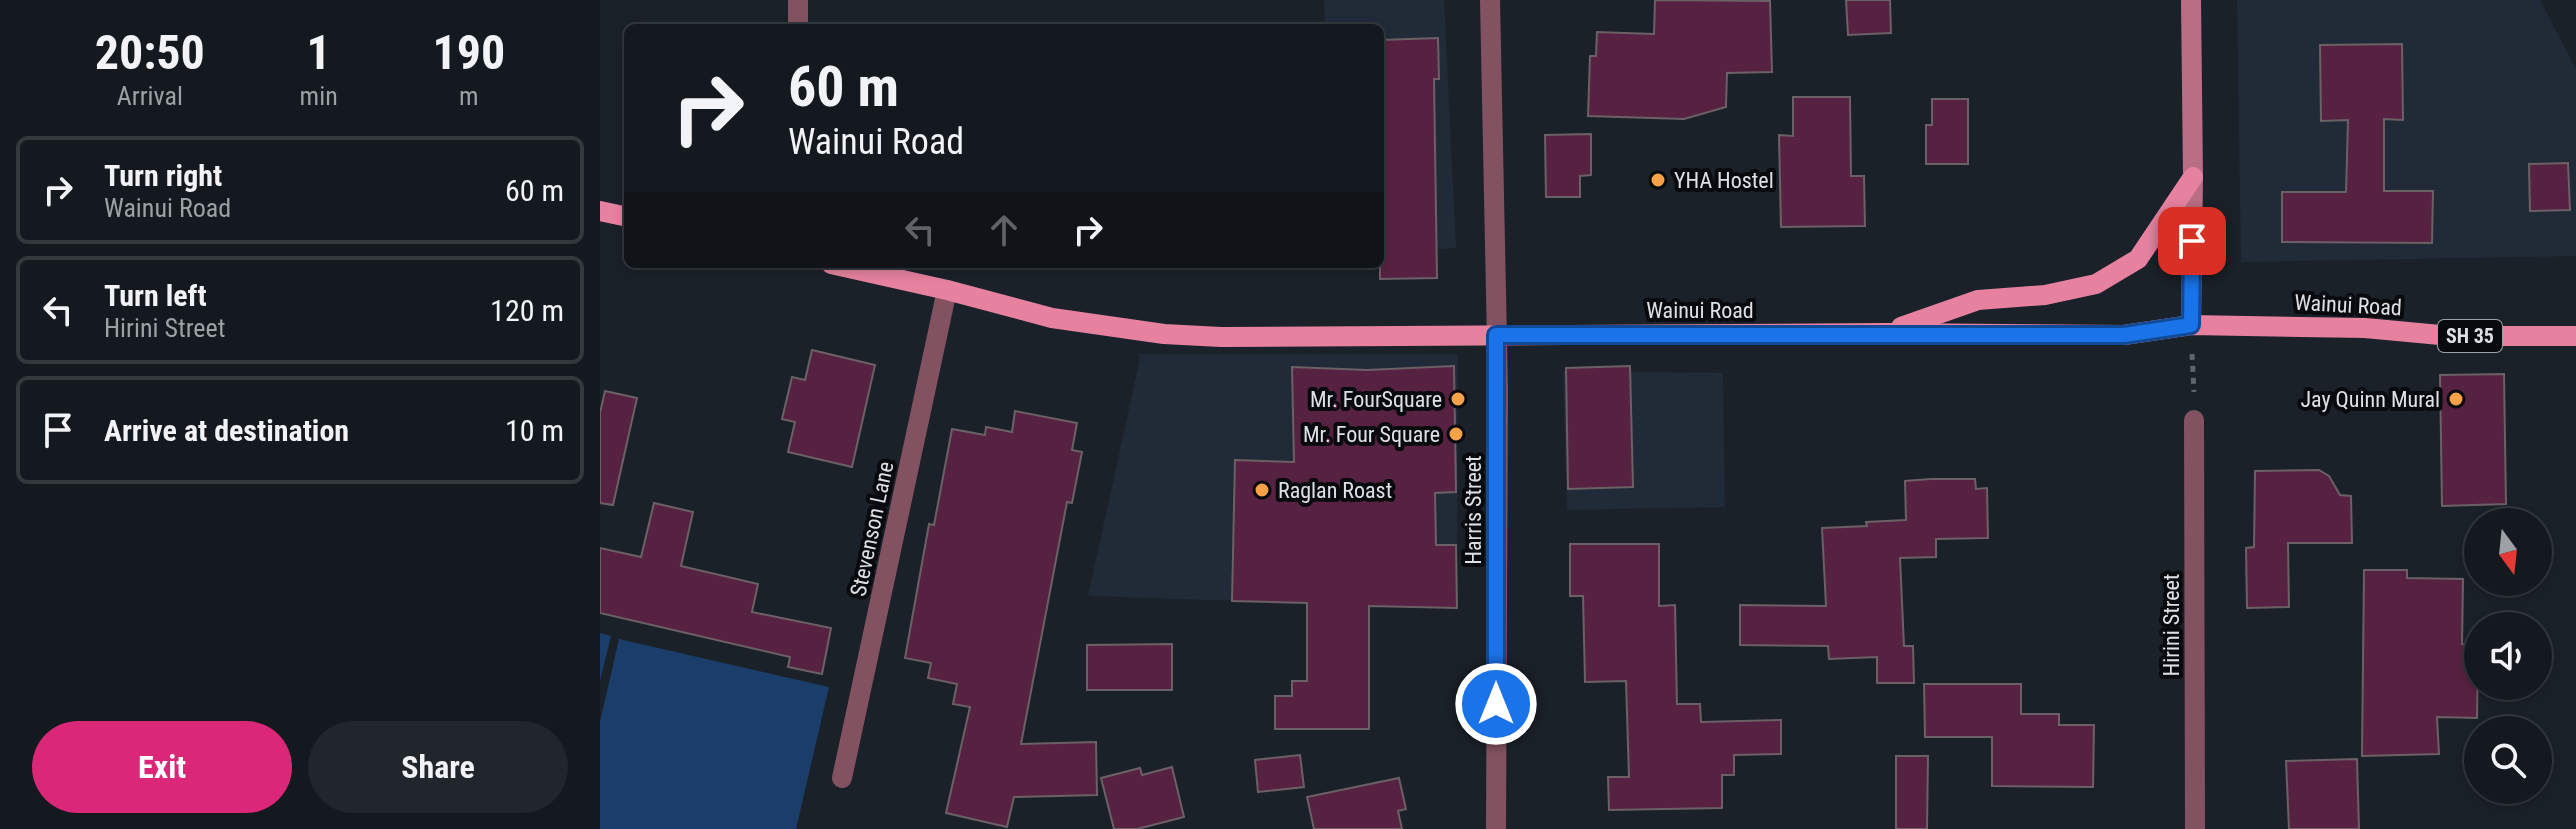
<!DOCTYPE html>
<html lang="en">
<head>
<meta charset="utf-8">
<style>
  :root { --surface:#14191f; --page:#21262c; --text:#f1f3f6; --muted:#9da0a4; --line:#33383d; --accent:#db2777 }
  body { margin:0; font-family:"Roboto Condensed",sans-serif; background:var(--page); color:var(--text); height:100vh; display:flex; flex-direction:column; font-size:30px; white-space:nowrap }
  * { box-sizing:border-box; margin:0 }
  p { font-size:26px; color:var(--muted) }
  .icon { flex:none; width:44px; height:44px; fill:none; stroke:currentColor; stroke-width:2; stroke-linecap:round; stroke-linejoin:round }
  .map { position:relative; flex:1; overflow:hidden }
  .side { display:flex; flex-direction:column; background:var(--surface); width:600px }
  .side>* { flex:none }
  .guide { position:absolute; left:24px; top:24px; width:760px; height:244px; border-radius:12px; box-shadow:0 4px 12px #0003,0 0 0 2px var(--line); background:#14191f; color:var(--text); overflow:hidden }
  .needle { width:52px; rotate:165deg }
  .fabs { position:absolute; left:1864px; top:508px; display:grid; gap:16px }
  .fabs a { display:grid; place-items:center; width:88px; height:88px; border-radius:50%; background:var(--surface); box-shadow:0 4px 12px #0003,0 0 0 2px var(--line); font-size:40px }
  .pin { position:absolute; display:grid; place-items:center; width:68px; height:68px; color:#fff; margin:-34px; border-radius:16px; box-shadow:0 4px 12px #0006 }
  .me { position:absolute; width:88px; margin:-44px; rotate:0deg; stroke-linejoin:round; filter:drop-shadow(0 0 6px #0008) }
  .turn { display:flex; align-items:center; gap:28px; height:168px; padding:0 32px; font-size:36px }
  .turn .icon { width:104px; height:104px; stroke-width:2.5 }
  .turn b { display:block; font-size:56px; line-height:68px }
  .lanes { display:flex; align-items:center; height:76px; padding:0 32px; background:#0003; justify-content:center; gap:40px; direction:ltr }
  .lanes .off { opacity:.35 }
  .eta { display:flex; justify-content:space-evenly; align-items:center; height:136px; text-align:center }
  .eta b { font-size:48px; font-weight:700; line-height:56px }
  .action { display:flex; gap:16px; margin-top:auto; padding:16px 32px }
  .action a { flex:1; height:92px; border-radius:48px; background:var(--accent); color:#fff; font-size:32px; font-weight:700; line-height:92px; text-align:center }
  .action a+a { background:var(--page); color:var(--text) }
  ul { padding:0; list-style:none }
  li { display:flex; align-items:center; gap:24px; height:108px; margin:0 16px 12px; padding:0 16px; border:4px solid var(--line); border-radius:12px }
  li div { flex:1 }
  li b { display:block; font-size:30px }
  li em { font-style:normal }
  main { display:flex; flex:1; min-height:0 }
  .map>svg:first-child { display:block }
  .built { fill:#212b38 }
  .green { fill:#1a3e69 }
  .building { fill:#572241; stroke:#6b6065; stroke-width:2 }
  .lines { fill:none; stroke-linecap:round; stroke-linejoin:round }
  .path { stroke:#5f656c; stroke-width:5; stroke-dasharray:6 6; stroke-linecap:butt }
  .street { stroke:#835260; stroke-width:20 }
  .secondary { stroke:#ba6e84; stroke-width:20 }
  .primary { stroke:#e682a0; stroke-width:20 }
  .route-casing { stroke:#114b97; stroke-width:20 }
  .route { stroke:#1a73e8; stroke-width:14 }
  .poi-dot { fill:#f7a148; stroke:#080a0e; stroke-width:3 }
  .labels { text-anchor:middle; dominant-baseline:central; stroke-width:8; stroke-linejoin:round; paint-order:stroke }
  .shield { fill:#080a0e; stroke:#9ca0a5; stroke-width:2 }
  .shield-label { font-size:20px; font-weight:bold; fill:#dce1e6 }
  .poi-label { font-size:22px; fill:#dce1e6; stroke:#080a0e; text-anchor:end }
  .street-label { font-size:22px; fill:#dce1e6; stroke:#080a0e }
</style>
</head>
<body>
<main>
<section class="side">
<div class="eta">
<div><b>20:50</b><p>Arrival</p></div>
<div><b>1</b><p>min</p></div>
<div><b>190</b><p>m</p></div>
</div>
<ul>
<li><svg class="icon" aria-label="right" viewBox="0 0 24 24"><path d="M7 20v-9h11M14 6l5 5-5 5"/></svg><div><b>Turn right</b><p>Wainui Road</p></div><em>60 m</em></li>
<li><svg class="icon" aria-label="left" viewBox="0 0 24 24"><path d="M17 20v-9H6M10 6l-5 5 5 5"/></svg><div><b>Turn left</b><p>Hirini Street</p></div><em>120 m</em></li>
<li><svg class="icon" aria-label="arrive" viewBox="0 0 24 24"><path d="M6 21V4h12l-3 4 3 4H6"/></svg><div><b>Arrive at destination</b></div><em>10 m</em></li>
</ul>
<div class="action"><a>Exit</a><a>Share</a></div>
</section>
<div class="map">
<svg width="1976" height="829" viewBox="0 0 1976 829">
  <rect width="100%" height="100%" fill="#1b2129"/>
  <g class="built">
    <path d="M724,0H844L856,248L780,253V28H725Z"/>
    <path d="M1637,0H1940L1976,69V256L1641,262Z"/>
    <path d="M538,354H858L857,608L488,596L540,359Z"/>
    <path d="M963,371L1123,373L1125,507L967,510Z"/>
  </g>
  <g class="green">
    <path d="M0,633L11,636L0,681Z"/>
    <path d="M19,639L229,687L196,829H0V722Z"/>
  </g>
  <g class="building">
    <path d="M1055,0L1170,1L1172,72L1127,73L1126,107L1084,119L988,116L990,56H996L997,32L1054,34Z"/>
    <path d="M1246,0H1290L1291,33L1248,35Z"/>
    <path d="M838,38L839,79H834L837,278L780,279V40Z"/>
    <path d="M1802,44L1803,120L1784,119V191H1833L1832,243L1682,242V192H1746L1748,120L1721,121L1720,45Z"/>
    <path d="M1193,97H1250L1251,176H1264L1265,226L1181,227L1179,135L1193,136Z"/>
    <path d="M1332,99H1368V164H1326V125H1332Z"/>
    <path d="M991,134V175L980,176V197H946L945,135Z"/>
    <path d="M1968,163L1970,210L1930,211L1929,164Z"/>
    <path d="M212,350L275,365L252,467L188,452L195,422L182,419L192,377L205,380Z"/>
    <path d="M854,366L856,492L835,493L836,545H856L857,608L769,606V729H675V696H692V681H707V603L632,601L635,460L694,462L692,367L767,370Z"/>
    <path d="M1030,366L1033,487L968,489L966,368Z"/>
    <path d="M1904,374L1906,504L1842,506L1840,375Z"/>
    <path d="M5,391L37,398L13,505L0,503V413Z"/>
    <path d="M415,411L477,423L472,450L482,452L472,503L467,502L421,744L496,742L497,795L414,797L407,827L346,813L370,707L353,704L357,684L328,678L331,663L305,658L329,524L334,525L352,429L385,435L386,427L412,432Z"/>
    <path d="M1719,470L1729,476L1740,495L1751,496L1752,543H1688L1689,607L1647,608L1646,548L1654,547L1655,471Z"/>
    <path d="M1331,479H1375L1376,489L1387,488L1388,538L1336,539V557L1300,558L1304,646H1313L1314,683H1277V657L1229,659L1228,646L1140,645V605L1226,606L1222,528L1267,526L1266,522L1306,520L1305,481Z"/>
    <path d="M54,503L93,512L81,566L158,584L152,612L231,628L222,674L188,667L190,657L0,613V548L41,557Z"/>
    <path d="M970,544H1059V606L1075,605L1077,704H1100L1101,722L1181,720V754L1134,755V775H1122V808L1009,810L1008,777H1029L1026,681L985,682L983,596H970Z"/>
    <path d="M1764,570H1807V578L1863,579L1862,644L1878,645L1877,718L1837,717L1839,754L1762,756Z"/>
    <path d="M572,644V690H487V645Z"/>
    <path d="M1324,684H1421V714H1459V725H1494L1493,787L1392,786V737H1325Z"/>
    <path d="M700,755L704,787L658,792L655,760Z"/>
    <path d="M1296,756H1328L1327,829H1296Z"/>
    <path d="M1757,759L1759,829H1689L1686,761Z"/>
    <path d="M572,767L584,817L537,829H514L501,778L540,768L542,775Z"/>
    <path d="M799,778L806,809L798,811L802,829H714L707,797Z"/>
  </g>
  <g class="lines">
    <path class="path" d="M1592,354L1594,392"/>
    <g class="street">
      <path d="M198,0V28"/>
      <path d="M890,0L898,391L896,829"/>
      <path d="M1594,420L1595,829"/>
      <path d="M242,778L347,290"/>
    </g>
    <path class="secondary" d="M1591,325L1593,177L1591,0"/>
    <g class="primary">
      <path d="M0,211L28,217"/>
      <path d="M231,264L347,290L452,318L564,334L621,337L1286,333L1524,335L1591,325L1765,328L1851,336H1976"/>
      <path d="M1301,327L1378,300L1445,295L1496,284L1538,259L1593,177"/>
    </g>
  </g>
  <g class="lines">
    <g class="route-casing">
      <path id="route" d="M896,704V335H1524L1591,325L1592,241"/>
    </g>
    <use href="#route" class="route"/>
  </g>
  <g class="poi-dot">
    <circle cx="1058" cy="180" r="8"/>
    <circle cx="858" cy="399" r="8"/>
    <circle cx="1856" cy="399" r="8"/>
    <circle cx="856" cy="434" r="8"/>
    <circle cx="662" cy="490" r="8"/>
  </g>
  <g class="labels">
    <rect class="shield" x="1838" y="320" width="64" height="32" rx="6"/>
    <g class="shield-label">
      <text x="1870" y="336">SH 35</text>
    </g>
    <g class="poi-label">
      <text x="1074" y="180" text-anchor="start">YHA Hostel</text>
      <text x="842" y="399">Mr. FourSquare</text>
      <text x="1840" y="399">Jay Quinn Mural</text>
      <text x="840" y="434">Mr. Four Square</text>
      <text x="678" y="490" text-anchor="start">Raglan Roast</text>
    </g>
    <g class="street-label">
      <text transform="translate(1748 305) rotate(3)">Wainui Road</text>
      <text x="1100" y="310">Wainui Road</text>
      <text transform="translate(873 510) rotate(-90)">Harris Street</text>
      <text transform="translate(272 529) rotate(-78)">Stevenson Lane</text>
      <text transform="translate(1571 625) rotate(-90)">Hirini Street</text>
    </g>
  </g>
</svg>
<div class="fabs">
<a><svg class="needle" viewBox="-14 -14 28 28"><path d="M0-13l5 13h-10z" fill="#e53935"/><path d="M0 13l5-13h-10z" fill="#9da0a4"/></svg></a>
<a><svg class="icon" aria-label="sound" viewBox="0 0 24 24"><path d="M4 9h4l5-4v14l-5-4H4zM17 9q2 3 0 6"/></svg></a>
<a><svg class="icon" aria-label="search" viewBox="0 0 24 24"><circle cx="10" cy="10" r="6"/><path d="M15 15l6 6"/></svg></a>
</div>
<div class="pin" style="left:1592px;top:241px;background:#d93025"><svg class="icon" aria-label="arrive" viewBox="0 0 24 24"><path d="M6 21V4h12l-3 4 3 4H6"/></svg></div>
<svg class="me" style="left:896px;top:704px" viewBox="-20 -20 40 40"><circle r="17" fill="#1a73e8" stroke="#fff" stroke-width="3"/><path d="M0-11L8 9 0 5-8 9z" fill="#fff"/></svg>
<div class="guide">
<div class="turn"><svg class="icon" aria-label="right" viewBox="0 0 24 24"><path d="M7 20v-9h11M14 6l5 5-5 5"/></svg><div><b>60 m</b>Wainui Road</div></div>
<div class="lanes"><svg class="icon off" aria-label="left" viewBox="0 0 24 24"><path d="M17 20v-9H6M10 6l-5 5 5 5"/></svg><svg class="icon off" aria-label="ahead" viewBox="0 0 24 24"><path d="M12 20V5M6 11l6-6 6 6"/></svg><svg class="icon" aria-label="right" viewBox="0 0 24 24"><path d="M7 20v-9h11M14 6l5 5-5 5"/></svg></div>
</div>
</div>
</main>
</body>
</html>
